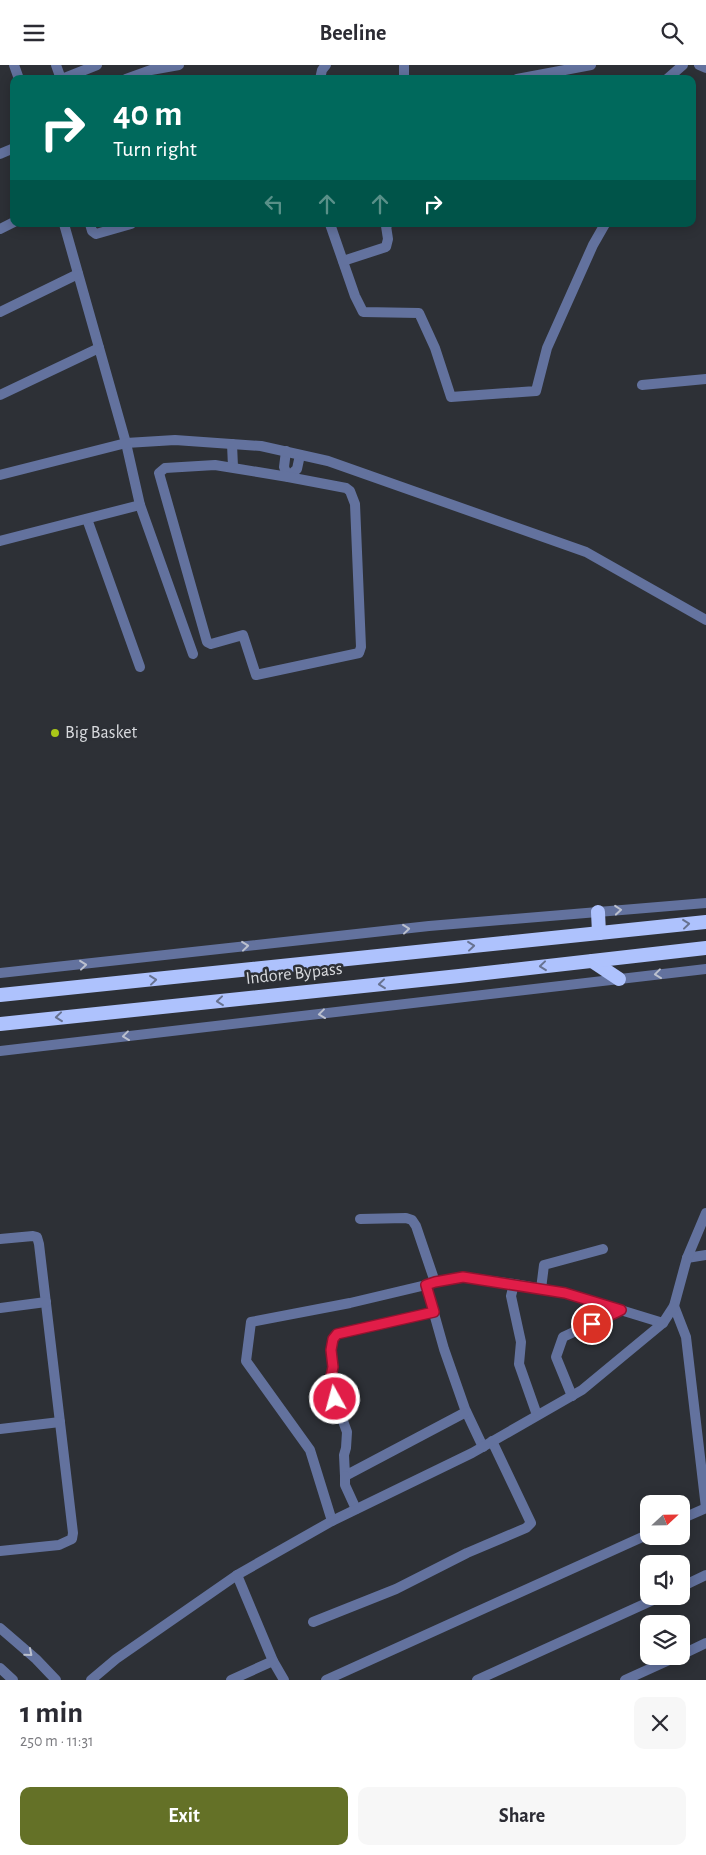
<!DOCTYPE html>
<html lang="en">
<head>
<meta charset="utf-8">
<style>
  :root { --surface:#fff; --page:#f7f7f7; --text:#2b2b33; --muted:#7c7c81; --accent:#647127 }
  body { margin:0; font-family:"Alegreya Sans",sans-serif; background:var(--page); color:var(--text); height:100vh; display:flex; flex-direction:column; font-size:19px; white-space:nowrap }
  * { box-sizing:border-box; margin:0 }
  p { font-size:16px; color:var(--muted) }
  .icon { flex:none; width:28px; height:28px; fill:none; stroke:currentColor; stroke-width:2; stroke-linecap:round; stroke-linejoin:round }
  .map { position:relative; height:1615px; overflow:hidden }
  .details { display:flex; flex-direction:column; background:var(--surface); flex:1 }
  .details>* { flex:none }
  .banner { position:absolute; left:10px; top:10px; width:686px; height:152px; border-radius:10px; box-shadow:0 2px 12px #0003; background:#00695c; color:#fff; overflow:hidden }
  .needle { width:32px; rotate:68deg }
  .fabs { position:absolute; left:640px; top:1430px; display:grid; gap:10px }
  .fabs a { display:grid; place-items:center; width:50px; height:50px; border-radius:10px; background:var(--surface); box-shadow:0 2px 12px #0003; font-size:25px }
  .pin { position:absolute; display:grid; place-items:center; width:42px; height:42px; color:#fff; margin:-21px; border:2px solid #fff; border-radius:50%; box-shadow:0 1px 5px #0007 }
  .me { position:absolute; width:55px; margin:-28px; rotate:353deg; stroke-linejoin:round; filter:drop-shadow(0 0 4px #0008) }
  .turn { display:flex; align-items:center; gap:18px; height:105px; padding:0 20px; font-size:22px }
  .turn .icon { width:65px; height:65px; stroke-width:2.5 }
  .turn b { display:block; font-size:35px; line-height:42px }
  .lanes { display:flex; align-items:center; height:48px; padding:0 20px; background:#0003; justify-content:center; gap:25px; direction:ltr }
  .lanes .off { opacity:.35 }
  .round { display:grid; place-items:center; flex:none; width:52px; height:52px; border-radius:10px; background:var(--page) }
  .overview { display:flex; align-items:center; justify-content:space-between; height:85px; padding:0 20px }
  h1 { font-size:30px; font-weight:600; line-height:38px }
  .button { display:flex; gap:10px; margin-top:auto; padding:10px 20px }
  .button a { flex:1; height:58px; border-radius:10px; background:var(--accent); color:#fff; font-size:20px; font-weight:600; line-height:58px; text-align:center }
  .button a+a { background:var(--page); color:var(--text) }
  header { display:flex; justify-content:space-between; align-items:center; height:65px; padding:0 20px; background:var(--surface); font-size:22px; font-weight:600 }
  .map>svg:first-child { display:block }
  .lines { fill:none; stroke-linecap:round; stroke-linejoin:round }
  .minor { stroke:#63729e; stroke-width:10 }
  .tertiary { stroke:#63729e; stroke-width:10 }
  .trunk { stroke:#aec2fd; stroke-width:14 }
  .oneway { stroke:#bbc0ce }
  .oneway2 { stroke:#677290 }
  .route-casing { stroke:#92132f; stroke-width:12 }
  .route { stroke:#e11d48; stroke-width:9 }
  .poi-dot { fill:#aac718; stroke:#2d3036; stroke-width:2 }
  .labels { text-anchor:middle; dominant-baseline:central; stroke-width:5; stroke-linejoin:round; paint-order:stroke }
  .poi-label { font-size:18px; fill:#d8dade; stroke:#2d3036; text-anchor:start }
  .street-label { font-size:18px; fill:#d8dade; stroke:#2d3036 }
</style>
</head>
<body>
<header><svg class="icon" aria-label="menu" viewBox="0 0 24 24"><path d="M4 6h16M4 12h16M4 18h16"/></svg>Beeline<svg class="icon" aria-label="search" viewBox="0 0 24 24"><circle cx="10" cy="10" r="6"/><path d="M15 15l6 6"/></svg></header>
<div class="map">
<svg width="706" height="1615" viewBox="0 0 706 1615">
  <rect width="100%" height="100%" fill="#2d3036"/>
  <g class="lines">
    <g class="minor">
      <path d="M14,0L19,14"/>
      <path d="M56,0L61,14"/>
      <path d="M699,0L706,3"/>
      <path d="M62,14L97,0"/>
      <path d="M126,14L151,5L179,0"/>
      <path d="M320,14L322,5L326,0"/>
      <path d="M404,14V0"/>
      <path d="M517,14L591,0"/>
      <path d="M667,14L683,0"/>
      <path d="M0,89L14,83"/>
      <path d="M64,159L126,378L140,440L193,589"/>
      <path d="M90,159L92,166L96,169L131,159"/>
      <path d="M330,159L355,231L363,247L419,248L435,283L451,332L536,326L547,283L593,180L605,159"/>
      <path d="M0,164L14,157"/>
      <path d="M343,196L386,182L388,174L386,161L388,159"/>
      <path d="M0,247L78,209"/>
      <path d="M642,320L706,314"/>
      <path d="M0,330L99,283"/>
      <path d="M232,379L233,402"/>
      <path d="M286,386L284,402L288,412L297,404L300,390"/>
      <path d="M215,400L288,412L346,423L350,426L355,439L361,582L359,588L256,610L243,570L211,579L207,577L159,408L165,403Z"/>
      <path d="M0,410L126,378L175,375L261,381L328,396L586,487L706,555"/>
      <path d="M87,454L140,602"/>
      <path d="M0,476L140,440"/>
      <path d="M360,1154L406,1153L412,1155L416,1161L435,1217"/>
      <path d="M0,1174L33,1171L37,1172L39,1179L73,1468L72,1474L59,1480L0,1486"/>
      <path d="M687,1193L706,1190"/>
      <path d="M514,1219L511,1231L521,1277L519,1299L537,1350"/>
      <path d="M426,1220L444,1284L465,1344L483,1382"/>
      <path d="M541,1224L544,1200L603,1184"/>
      <path d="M0,1243L46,1237"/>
      <path d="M434,1247L337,1269L333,1274L331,1285L333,1302L330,1316L335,1334L347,1367L346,1383L344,1390L345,1411L466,1347"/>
      <path d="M572,1331L556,1292L563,1272L621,1245"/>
      <path d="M0,1364L60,1357"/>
      <path d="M345,1411V1420L356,1444"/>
      <path d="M681,1454L706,1443"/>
      <path d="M332,1456L310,1385L246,1296L251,1257L350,1238L426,1220L435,1217L463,1212L514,1219L565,1228L663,1258"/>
      <path d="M237,1510L273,1596L284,1615"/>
      <path d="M681,1522L706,1510"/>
      <path d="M313,1557L396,1524L467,1488L526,1463L531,1458L492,1376"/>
      <path d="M0,1563L36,1594L56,1615"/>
      <path d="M681,1590L706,1578"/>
      <path d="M0,1603L13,1615"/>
      <path d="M231,1615L273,1596"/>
      <path d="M326,1615L649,1469"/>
      <path d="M477,1615L662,1531"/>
      <path d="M625,1615L678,1591"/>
    </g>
    <g class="tertiary">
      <path d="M0,908L429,861L706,838"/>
      <path d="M0,986L706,904"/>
      <path d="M674,1241L686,1272L706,1443"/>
      <path d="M91,1615L116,1594L237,1510L332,1456L472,1388L582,1325L663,1258L674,1241L687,1193L706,1148"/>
    </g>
    <g class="trunk">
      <path d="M598,847L599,868"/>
      <path d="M592,896L619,914"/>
      <path d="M0,930L706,857"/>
      <path d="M0,959L459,911L706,883"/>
    </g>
  </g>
  <defs><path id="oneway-chevron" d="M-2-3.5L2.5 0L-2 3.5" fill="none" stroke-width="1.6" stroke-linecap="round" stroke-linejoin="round" transform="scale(1.25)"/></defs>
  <g class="oneway">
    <use href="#oneway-chevron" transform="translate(618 845) rotate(-5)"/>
    <use href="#oneway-chevron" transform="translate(406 864) rotate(-6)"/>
    <use href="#oneway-chevron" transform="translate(245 881) rotate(-6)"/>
    <use href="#oneway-chevron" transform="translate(83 900) rotate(-6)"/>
    <use href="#oneway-chevron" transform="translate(658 909) rotate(173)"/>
    <use href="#oneway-chevron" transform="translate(322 949) rotate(173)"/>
    <use href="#oneway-chevron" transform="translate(126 971) rotate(173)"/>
    <use href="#oneway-chevron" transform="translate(29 1588) rotate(40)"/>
  </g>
  <g class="oneway2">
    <use href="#oneway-chevron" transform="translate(686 859) rotate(-6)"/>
    <use href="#oneway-chevron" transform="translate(471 881) rotate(-6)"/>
    <use href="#oneway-chevron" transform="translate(543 901) rotate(174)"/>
    <use href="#oneway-chevron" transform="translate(153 915) rotate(-6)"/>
    <use href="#oneway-chevron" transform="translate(382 919) rotate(174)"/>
    <use href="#oneway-chevron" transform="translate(220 936) rotate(174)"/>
    <use href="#oneway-chevron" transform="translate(59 952) rotate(174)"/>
  </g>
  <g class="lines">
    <g class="route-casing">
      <path id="route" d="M335,1334L330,1316L333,1302L331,1285L333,1274L337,1269L434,1247L426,1220L435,1217L463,1212L565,1228L621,1245L592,1259"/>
    </g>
    <use href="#route" class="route"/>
  </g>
  <circle class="poi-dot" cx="55" cy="668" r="5"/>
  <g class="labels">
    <g class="poi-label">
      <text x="65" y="668">Big Basket</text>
    </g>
    <g class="street-label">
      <text transform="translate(294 909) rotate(-6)">Indore Bypass</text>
    </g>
  </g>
</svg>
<div class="fabs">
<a><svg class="needle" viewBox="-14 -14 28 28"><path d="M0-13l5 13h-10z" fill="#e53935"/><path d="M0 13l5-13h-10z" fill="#7c7c81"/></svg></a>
<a><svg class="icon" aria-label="sound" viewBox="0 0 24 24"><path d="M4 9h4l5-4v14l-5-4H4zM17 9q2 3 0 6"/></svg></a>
<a><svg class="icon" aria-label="layers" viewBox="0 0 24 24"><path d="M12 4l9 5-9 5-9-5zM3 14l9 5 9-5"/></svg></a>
</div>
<div class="pin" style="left:592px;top:1259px;background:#d93025"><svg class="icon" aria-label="arrive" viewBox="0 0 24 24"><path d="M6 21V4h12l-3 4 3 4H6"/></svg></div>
<svg class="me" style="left:335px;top:1334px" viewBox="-20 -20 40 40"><circle r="17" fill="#e11d48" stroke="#fff" stroke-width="3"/><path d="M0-11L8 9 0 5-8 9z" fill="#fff"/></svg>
<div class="banner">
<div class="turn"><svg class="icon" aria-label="right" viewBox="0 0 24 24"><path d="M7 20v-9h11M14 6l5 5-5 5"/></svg><div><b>40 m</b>Turn right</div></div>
<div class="lanes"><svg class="icon off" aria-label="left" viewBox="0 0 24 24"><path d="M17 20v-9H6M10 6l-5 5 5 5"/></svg><svg class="icon off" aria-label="ahead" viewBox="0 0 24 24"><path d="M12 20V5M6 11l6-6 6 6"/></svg><svg class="icon off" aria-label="ahead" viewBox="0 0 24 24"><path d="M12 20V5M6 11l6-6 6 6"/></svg><svg class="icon" aria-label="right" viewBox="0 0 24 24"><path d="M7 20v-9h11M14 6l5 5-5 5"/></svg></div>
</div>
</div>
<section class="details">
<div class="overview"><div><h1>1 min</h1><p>250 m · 11:31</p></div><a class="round"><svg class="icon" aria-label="close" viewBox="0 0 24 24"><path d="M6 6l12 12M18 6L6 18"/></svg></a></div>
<div class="button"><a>Exit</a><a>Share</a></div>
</section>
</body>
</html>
